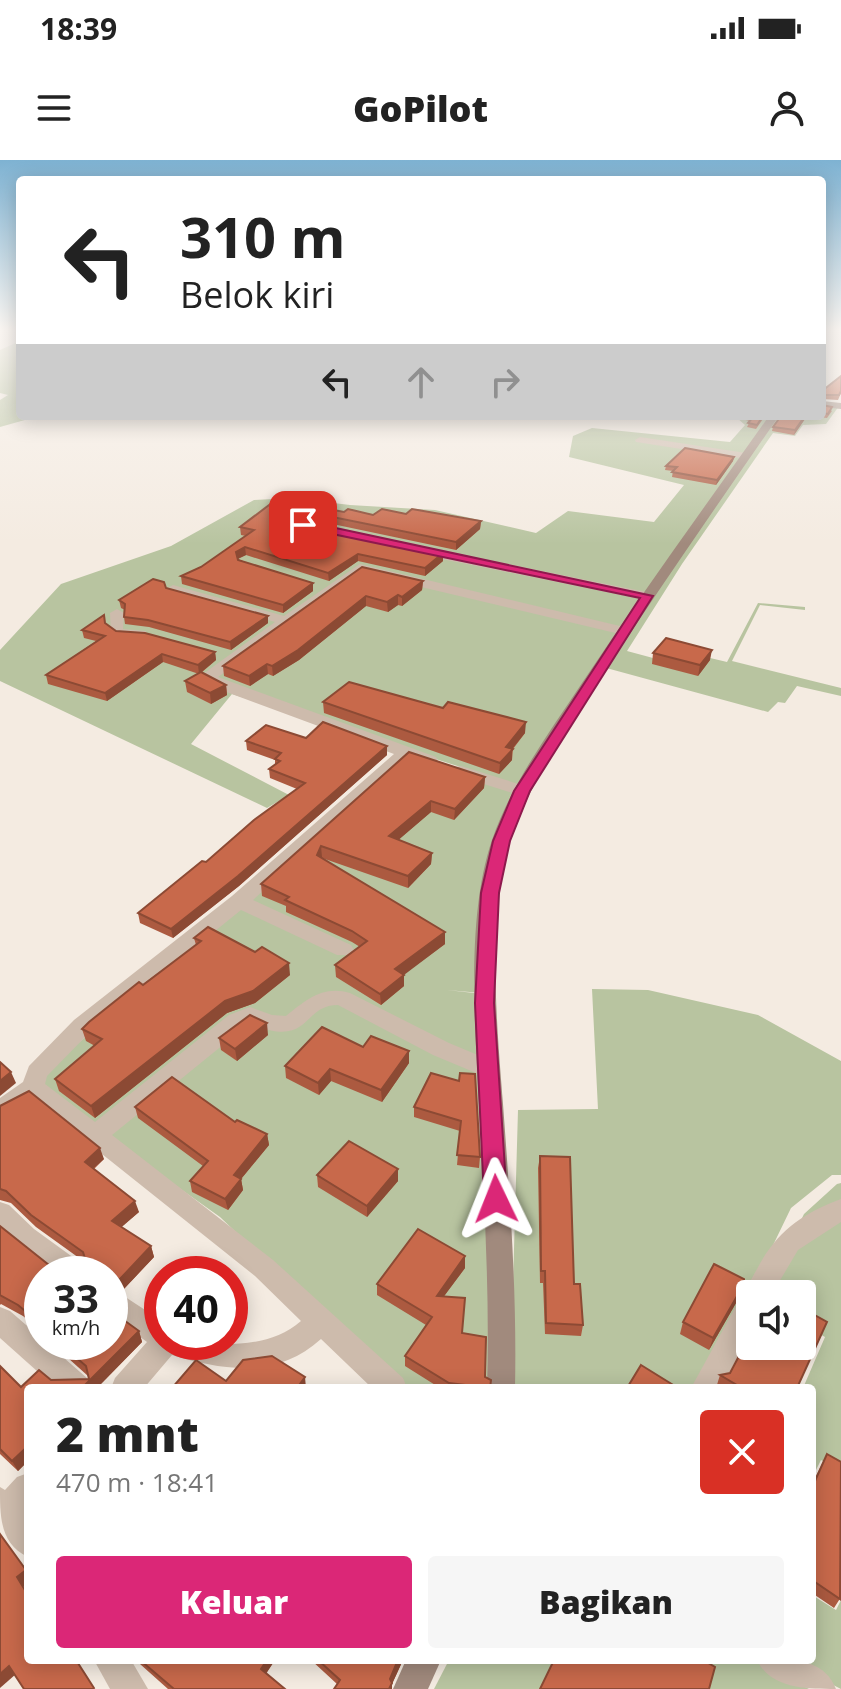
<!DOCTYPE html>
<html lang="id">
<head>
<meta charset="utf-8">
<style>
  :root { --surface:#fff; --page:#f6f6f6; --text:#222; --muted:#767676; --accent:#db2777 }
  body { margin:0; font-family:"Open Sans",sans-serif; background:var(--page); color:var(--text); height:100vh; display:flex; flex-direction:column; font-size:30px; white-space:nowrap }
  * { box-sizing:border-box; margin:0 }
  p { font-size:26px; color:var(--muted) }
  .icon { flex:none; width:44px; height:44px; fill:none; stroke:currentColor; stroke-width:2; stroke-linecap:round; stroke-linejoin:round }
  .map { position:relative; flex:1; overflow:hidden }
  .details { position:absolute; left:24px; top:1224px; width:792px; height:280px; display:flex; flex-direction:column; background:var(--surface); border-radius:8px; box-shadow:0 4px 20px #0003 }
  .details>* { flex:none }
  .hud { position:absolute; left:16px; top:16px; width:810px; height:244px; border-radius:8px; box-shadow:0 4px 20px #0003; background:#fff; color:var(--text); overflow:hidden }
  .buttons { position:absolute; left:736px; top:1120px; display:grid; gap:16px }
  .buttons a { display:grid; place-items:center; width:80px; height:80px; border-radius:8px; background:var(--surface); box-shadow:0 4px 20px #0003; font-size:40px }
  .speed { position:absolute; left:24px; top:1096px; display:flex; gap:16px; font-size:40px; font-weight:700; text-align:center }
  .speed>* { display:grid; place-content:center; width:104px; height:104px; border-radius:50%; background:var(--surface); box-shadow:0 4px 20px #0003; line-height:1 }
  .speed small { font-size:20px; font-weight:400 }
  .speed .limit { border:12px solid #d22; background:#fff; color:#111 }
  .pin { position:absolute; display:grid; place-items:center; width:68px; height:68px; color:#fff; margin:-34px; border-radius:16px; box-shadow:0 4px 12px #0006 }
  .me { position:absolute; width:88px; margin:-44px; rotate:358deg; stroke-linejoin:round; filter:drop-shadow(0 0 6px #0008) }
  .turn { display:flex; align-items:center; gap:28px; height:168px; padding:0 32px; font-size:36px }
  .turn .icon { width:104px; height:104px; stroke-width:2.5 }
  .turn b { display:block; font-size:56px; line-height:68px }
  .lanes { display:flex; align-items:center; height:76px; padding:0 32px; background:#0003; justify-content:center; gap:40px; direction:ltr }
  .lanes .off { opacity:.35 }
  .round { display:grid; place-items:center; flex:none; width:84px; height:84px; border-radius:8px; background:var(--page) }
  .overview { display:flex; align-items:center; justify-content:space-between; height:136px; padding:0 32px }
  h1 { font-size:48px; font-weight:800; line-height:60px }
  .action { display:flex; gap:16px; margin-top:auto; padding:16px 32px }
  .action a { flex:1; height:92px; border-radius:8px; background:var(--accent); color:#fff; font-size:32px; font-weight:800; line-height:92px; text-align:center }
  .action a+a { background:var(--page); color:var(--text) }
  .status { display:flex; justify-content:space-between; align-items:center; height:56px; padding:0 40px; background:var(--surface); direction:ltr }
  .status svg { height:22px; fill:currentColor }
  header { display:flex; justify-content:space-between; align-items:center; height:104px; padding:0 32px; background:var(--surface); font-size:36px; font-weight:800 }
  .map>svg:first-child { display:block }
  .green { fill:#b8c4a0 }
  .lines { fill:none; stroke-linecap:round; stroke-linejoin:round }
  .street { fill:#cdbbac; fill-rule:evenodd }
  .secondary { fill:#a18a7d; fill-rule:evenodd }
  .wall { fill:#ac5a40 }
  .shaded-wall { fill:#8c4a34 }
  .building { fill:#c8694b; stroke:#8c4a34; stroke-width:2 }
  .route { fill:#db2777; stroke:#8e194d; stroke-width:2 }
</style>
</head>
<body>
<div class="status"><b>18:39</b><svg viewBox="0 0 49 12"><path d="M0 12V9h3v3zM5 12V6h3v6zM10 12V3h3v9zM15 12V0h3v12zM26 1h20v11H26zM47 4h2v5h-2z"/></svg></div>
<header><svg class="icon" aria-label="menu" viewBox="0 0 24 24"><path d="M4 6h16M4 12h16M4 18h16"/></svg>GoPilot<svg class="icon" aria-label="person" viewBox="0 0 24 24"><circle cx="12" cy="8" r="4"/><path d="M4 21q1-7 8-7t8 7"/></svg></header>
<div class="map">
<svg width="841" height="1529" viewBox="0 0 841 1529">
  <rect width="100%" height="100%" fill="#f4ebe1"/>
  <g class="green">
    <path d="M20,181V256H39L0,267V240L8,235L0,233V190Z"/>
    <path d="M822,242L839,246L826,264L803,265L795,276L773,273L682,404L627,491L653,498L664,487L727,502L758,443L805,447V450L760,445L732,501L841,528V536L797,526L785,543L778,542L768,552L599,506L517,625L232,534L191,584L289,635L267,648L0,521V490L61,424L171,386L254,340L292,338L350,345L435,350L536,373L568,351L654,362L684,325L569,297L573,276L592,268L730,282L745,265L737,258L739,256H822Z"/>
    <path d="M405,592L520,630L498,685L492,834L447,830L492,835L504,1228H407L317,1150L220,1057L106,976L30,926Z"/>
    <path d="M592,829L648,830L758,855L841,901V1015H832L791,1048L704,1228H510L518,950L598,949Z"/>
    <path d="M841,1023V1312L821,1300L812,1318V1228H803L825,1177L802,1164V1134H765L804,1054L837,1024Z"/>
    <path d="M812,1435L836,1450L841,1440V1529L784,1500H812Z"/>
    <path d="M449,1500H755L809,1529H434Z"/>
  </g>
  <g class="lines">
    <g class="street">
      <path d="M640,277L746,293L752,296L746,299L636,282L635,280Z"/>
      <path d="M416,386L647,432L654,436L647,440L411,393L410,390Z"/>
      <path d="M360,404L624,467L631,471L624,475L362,413L218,517L436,597L438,601L430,606L408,599L253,740L351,785L354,790L351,795H337L241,750L90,872L47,916L45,924L95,962L229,855L250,847L272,855L286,856C306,840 323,825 350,833L449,883L497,903L500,909L497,915L489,918L481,915L433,895L338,845C301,845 312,889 251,864L245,867L112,975L273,1100L403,1218L407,1228H372L321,1179C277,1219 225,1211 172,1195L144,1228H111L115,1218L147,1182L110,1155V1127L162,1161V1182C209,1182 263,1194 301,1161L255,1116L33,939L0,959V938L23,922L29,906L74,860L232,736L394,594L213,527L203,520V514L275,462L166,429L173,425L284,456Z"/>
      <path d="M117,449L124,453L123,469L146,471V477L129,479L111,474L110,453Z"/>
      <path d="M461,606L528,627L531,631L522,636L455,615L452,611L455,607Z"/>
      <path d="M841,1039V1062L798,1090L772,1134H750V1174L721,1228H691L740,1139L746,1137C746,1128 752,1118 757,1109C776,1072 803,1053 841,1039Z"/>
      <path d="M0,1042L9,1045L34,1069L85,1106L89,1114H55L0,1070Z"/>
      <path d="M0,1147L10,1151L87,1218L91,1228H56L0,1178Z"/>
      <path d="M28,1313V1397C0,1384 0,1357 0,1327L5,1330L17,1317Z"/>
      <path d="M94,1500H131L148,1529H110Z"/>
      <path d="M757,1500C788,1500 823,1496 836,1529C806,1529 771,1529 757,1500Z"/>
    </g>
    <g class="secondary">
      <path d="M822,241L841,243V249L822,247Z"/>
      <path d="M769,256H779C718,344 657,431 599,521C566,571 530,622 511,679C486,753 497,866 503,944C510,1039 517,1133 515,1228H487C490,1133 484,1039 479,944C475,864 466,757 492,680C511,624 549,573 582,523C642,433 706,345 769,256Z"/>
      <path d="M406,1500H441L428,1529H393Z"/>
    </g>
  </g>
  <g class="wall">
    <path d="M841,216V233L838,240L822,239V231Z"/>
    <path d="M822,245L832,251L827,258L812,256H822Z"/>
    <path d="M742,256H765L756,269L747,267L750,261L741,259Z"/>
    <path d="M807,256L794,275L772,271L773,267Z"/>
    <path d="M734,297L733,301L716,325L672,317L673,311L665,310L666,306Z"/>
    <path d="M288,345L373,355L406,354L481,361L480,369L456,390L304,358L297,361L298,363L443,401L425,416L358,401L329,421L246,395L238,399L313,431L283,453L182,424L181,416L201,407L246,376L241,375L240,367Z"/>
    <path d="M362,407L423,421L422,430L402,446L398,445L388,452L366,446L299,500L273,516L268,514L250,526L224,516L223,506Z"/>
    <path d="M166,428L268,463L231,490L149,467L125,464L124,457L125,450L121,448L119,440Z"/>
    <path d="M106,464L116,471L215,492L216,500L201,513L226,525L227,535L211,544L187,532L185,521L199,514L163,502L107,541L48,524L46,515L96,481L84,478L82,470Z"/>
    <path d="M653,493L710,500L698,516L652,504Z"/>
    <path d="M323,542L525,573L513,589L512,600L499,614L324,553Z"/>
    <path d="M306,578L387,595L239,726L173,778L140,763L138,753L206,702L297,629L270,618L269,609L275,604V600L247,590L246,581Z"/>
    <path d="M409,592L485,617L484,628L454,660L431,652L398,680L432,693L431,704L408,728L322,698L445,784L404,814V826L381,845L336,817L335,805L360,787L352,782L286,752V746L262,736L261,724Z"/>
    <path d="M194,778L290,815L255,843L227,853L95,958L59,931L55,919L95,886L86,881L82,869L196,785Z"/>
    <path d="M268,875L237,901L221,890L219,878Z"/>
    <path d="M363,887L409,903L382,942L331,921L319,935L286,918L285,906Z"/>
    <path d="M459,921L480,997L479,1008L457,1005L460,971L414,957V947Z"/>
    <path d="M0,946L104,999L94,1009L139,1052L121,1067L151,1086L154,1097L122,1131L112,1124L110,1125V1114H42V1172L23,1156L1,1144L0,1145V1066L49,1105H87L86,1103L36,1067L11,1043L0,1040Z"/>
    <path d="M135,947L235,962L267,974L269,985L241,1019L243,1030L228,1050L192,1032L190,1021L203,1006L138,958Z"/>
    <path d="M540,996L574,1124L583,1165L581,1176L545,1174L543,1123H540L538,1008Z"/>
    <path d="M317,1015L398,1021L367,1057L318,1027Z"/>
    <path d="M465,1096V1108L444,1136L490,1228H440L405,1206V1196L426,1165L377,1135V1124Z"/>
    <path d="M740,1136L709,1190L680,1174L683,1162Z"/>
    <path d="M139,1171L142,1182L97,1228H28V1301L18,1311L0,1294V1206L21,1227L51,1220L89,1219L88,1216L68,1198L66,1193L54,1182H110Z"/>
    <path d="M720,1215L797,1228H716Z"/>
    <path d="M827,1294L841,1437L834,1448L812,1433V1319L814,1320Z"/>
    <path d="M137,1500H275L266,1513L285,1529H168L140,1504Z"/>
    <path d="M311,1500H403L392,1524V1529H334L337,1524Z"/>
  </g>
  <g class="shaded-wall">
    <path d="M805,256H807L794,275L795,270Z"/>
    <path d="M734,297L733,301L716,325L717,320Z"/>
    <path d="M303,351L304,358L296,362L295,354Z"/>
    <path d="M481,361L480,369L456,390V382Z"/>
    <path d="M245,387L246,395L237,399L236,392Z"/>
    <path d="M443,393V401L425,416V408Z"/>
    <path d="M358,394V401L329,421L328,413Z"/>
    <path d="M423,421L422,430L402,446V437Z"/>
    <path d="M313,423V431L283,453V445Z"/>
    <path d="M398,435V445L388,452L387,442Z"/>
    <path d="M366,436V446L299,500L273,516L272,506Z"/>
    <path d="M268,456V463L231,490L230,482Z"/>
    <path d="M712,490L710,500L698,516L700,505Z"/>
    <path d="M215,492L216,500L199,514L198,505Z"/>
    <path d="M162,494L163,502L107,541L105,533Z"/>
    <path d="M267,504L268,514L250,526L249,516Z"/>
    <path d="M226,525L227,535L211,544L210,533Z"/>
    <path d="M526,562L525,573L512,589V600L499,614L500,603L506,587Z"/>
    <path d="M387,586V595L239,726L173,778L171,769Z"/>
    <path d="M485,617L484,628L454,660L455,649Z"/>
    <path d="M431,641V652L389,688V676Z"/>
    <path d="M321,686L322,697L318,706L317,695Z"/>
    <path d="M432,693L431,704L408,728V716Z"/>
    <path d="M445,772V784L396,821L395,809Z"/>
    <path d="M289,803L290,815L255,843L227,853L95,958L91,946L225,841Z"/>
    <path d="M404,815V826L381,845L380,834Z"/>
    <path d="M267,863L268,875L237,901L235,889Z"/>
    <path d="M409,891V903L382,942L381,930Z"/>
    <path d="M330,909L331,921L319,935L318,923Z"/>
    <path d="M11,912L16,923L0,936V921Z"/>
    <path d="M267,974L269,985L241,1019L243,1030L228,1050L225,1039L234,1015Z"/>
    <path d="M100,988L104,999L88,1013L85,1002Z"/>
    <path d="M398,1009V1021L367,1057V1046Z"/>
    <path d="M135,1041L139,1052L116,1072L112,1061Z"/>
    <path d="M151,1086L154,1097L122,1131L119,1120Z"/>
    <path d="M465,1096V1108L436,1147L437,1136Z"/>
    <path d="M744,1124L740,1136L709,1190L713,1178Z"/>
    <path d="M139,1171L142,1182L97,1228H82Z"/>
    <path d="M305,1217L306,1228H297Z"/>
    <path d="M28,1286V1301L18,1311L12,1301Z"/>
    <path d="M26,1410L28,1413V1422L23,1427L17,1417Z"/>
    <path d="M267,1500H275L264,1517L261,1509Z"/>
    <path d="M398,1500H403L392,1524V1529H389L390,1519Z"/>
    <path d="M9,1506L16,1514L0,1528V1514Z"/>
  </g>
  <g class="building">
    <path d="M841,216V231L839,235H822V231Z"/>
    <path d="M822,245L832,247L828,254L822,253Z"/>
    <path d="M749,256H763L757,265L748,263L753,257Z"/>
    <path d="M781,256H805L795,270L773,267Z"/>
    <path d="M685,288L734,297L717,320L672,312L677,307L666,306Z"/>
    <path d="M273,342L288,345L292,342L344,352L348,349L373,355L382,349L406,354L412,349L481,361L456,382L303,351L295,354L298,363L443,393L425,408L358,394L328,413L245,387L236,392L238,400L313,423L283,445L181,416L201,407L254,370L240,367Z"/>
    <path d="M362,407L423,421L402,437L398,435L387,442L366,436L298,490L272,506L267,504L249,516L223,506Z"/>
    <path d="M153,419L164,422L166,428L268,456L230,482L148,460L124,457L125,444L119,440Z"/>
    <path d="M104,455L105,463L116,471L145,473L215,492L198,505L162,494L105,533L46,515L105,476L82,470Z"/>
    <path d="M666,478L712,490L700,505L653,493Z"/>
    <path d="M201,512L226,525L210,533L185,521Z"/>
    <path d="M349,522L443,548L448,542L526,562L506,587L513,589L500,603L323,542Z"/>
    <path d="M323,562L387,586L238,716L171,769L138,753L202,701L206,702L254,660L305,623L269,609L280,601L275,599L281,593L246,581L266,565L306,578Z"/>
    <path d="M409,592L485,617L455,649L431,641L389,676L432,693L408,716L321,686L317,695L445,772L395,809L404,815L380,834L335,805L367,781L352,771L285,740L289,737L261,724Z"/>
    <path d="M208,767L255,792L262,787L289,803L253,831L225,841L91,946L55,919L102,879L82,869L89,862L139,822L143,825L201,781L194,778Z"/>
    <path d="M250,855L267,863L235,889L219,878Z"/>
    <path d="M322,867L363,887L371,876L409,891L381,930L330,909L318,923L285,906Z"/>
    <path d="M0,902L11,912L0,921Z"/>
    <path d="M431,913L459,921L460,913L475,914L480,997L457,995L461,961L414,947Z"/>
    <path d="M172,917L235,962L237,960L267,974L234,1015L241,1019L225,1039L190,1021L208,1001L135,947Z"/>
    <path d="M29,931L100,988L85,1002L135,1041L112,1061L151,1086L119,1120L108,1113L42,1114V1165L18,1145L0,1135V1066L49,1105H87L83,1092L31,1055L6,1031L0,1029V946Z"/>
    <path d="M349,981L398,1009L367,1046L317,1015Z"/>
    <path d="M540,996L570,997L574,1124H580L583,1165L546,1163L545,1111H541Z"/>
    <path d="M418,1069L465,1096L437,1136L465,1138L462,1173L486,1177L485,1217L491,1220L490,1228L449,1223L405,1196L432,1157L377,1124Z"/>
    <path d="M714,1104L744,1119V1124L713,1178L683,1162Z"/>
    <path d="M759,1126L775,1134H759Z"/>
    <path d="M802,1148L827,1162L797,1228H742L720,1215L730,1213L750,1175V1186H802Z"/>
    <path d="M110,1150L139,1171L82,1228H28V1286L12,1301L0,1289V1206L21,1227L39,1210L51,1220L89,1219L86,1206L64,1187L66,1185L62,1182H110Z"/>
    <path d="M272,1196L305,1217L297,1228H172L196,1200L226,1221L243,1200Z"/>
    <path d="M641,1205L678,1228H627Z"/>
    <path d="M827,1294L841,1302L840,1439L812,1420V1319L815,1321Z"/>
    <path d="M0,1374L26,1410L17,1417L28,1435V1500H76L94,1528L93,1529H24L9,1506L0,1514Z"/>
    <path d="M140,1500H267L261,1509L285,1529H174Z"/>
    <path d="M318,1500H398L390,1519L392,1523L389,1529H334L340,1520Z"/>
    <path d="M554,1500H703L715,1507L709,1529H540Z"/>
  </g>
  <linearGradient id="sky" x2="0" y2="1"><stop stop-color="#7eb2d2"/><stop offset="0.44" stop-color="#faf6f2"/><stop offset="1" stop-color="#faf6f2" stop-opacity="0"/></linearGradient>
  <rect width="841" height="384" fill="url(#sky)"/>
  <path class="route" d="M303,361L653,436L530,631L510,681L499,733L494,843L507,1039L504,1046L496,1049L487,1046L484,1039L475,843L481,733L493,681L514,631L640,438L299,367L297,365Z"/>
</svg>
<div class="buttons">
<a><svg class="icon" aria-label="sound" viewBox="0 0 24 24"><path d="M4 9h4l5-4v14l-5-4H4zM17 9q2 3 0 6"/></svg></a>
</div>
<div class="speed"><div>33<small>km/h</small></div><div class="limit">40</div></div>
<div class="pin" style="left:303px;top:365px;background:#d93025"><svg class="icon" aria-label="arrive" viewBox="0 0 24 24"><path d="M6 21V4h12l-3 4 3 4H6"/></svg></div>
<svg class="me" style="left:496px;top:1039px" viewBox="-20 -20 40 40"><path d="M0-17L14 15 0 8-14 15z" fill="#db2777" stroke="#fff" stroke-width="4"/></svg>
<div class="hud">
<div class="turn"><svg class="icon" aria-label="left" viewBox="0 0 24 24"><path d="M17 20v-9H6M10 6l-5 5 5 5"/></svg><div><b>310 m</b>Belok kiri</div></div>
<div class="lanes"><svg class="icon" aria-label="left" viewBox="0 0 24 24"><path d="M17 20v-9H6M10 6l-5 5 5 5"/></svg><svg class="icon off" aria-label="ahead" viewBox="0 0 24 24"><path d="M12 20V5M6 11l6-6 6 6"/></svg><svg class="icon off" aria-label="right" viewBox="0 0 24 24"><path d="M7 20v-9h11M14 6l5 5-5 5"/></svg></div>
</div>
<section class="details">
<div class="overview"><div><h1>2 mnt</h1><p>470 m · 18:41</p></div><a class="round" style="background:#d93025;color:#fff"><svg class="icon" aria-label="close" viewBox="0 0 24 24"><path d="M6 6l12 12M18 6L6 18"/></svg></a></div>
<div class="action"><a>Keluar</a><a>Bagikan</a></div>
</section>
</div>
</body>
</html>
